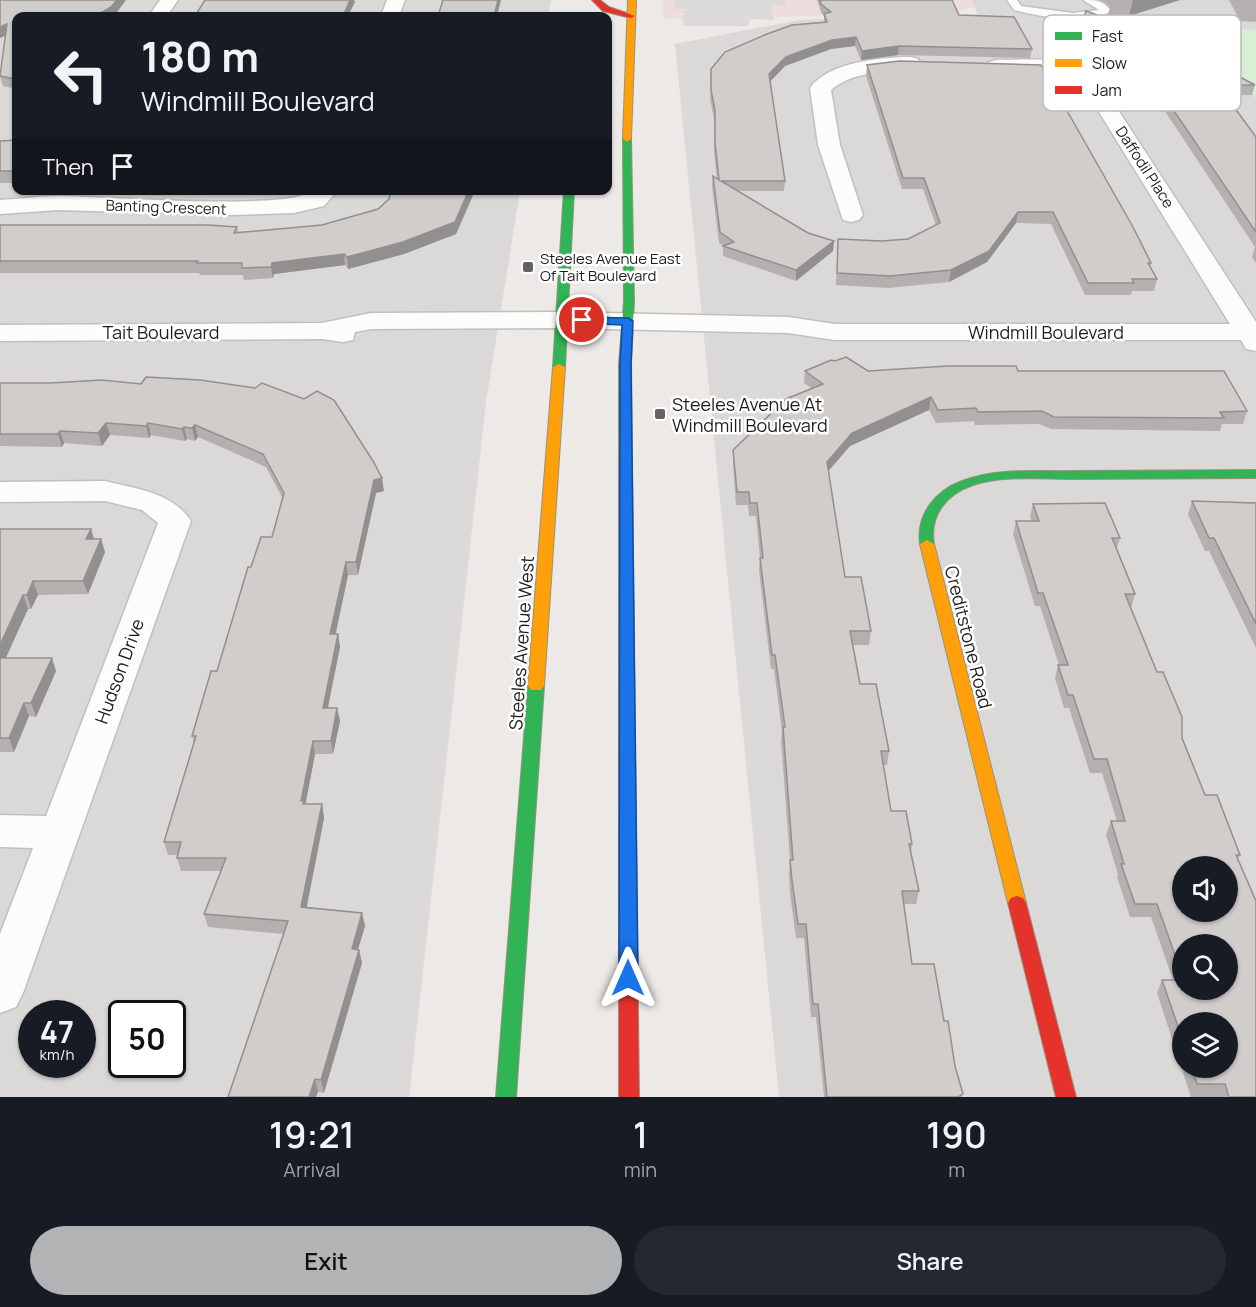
<!DOCTYPE html>
<html lang="en">
<head>
<meta charset="utf-8">
<style>
  :root { --surface:#171b24; --page:#242831; --text:#f1f3f6; --muted:#9ea1a6; --accent:#b2b3b4 }
  body { margin:0; font-family:Manrope,sans-serif; background:var(--page); color:var(--text); height:100vh; display:flex; flex-direction:column; font-size:22px; white-space:nowrap }
  * { box-sizing:border-box; margin:0 }
  p { font-size:20px; color:var(--muted) }
  .icon { flex:none; width:33px; height:33px; fill:none; stroke:currentColor; stroke-width:2; stroke-linecap:round; stroke-linejoin:round }
  .map { position:relative; height:1097px; overflow:hidden }
  .sheet { display:flex; flex-direction:column; background:var(--surface); flex:1 }
  .sheet>* { flex:none }
  .banner { position:absolute; left:12px; top:12px; width:600px; height:183px; border-radius:12px; box-shadow:0 2px 4px #0004; background:#171b24; color:var(--text); overflow:hidden }
  .tools { position:absolute; left:1172px; top:856px; display:grid; gap:12px }
  .tools a { display:grid; place-items:center; width:66px; height:66px; border-radius:50%; background:var(--surface); box-shadow:0 2px 4px #0004; font-size:30px }
  .speed { position:absolute; left:18px; top:1000px; display:flex; gap:12px; font-size:30px; font-weight:700; text-align:center }
  .speed>* { display:grid; place-content:center; width:78px; height:78px; border-radius:50%; background:var(--surface); box-shadow:0 2px 4px #0004; line-height:1 }
  .speed small { font-size:15px; font-weight:400 }
  .speed .limit { border:3px solid #111; border-radius:9px; background:#fff; color:#111 }
  .pin { position:absolute; display:grid; place-items:center; width:51px; height:51px; color:#fff; margin:-26px; border:3px solid #fff; border-radius:50%; box-shadow:0 2px 6px #0007 }
  .me { position:absolute; width:66px; margin:-33px; rotate:0deg; stroke-linejoin:round; filter:drop-shadow(0 0 4px #0008) }
  .turn { display:flex; align-items:center; gap:21px; height:126px; padding:0 30px; font-size:27px }
  .turn .icon { width:78px; height:78px; stroke-width:2.5 }
  .turn b { display:block; font-size:42px; line-height:51px }
  .then { display:flex; align-items:center; height:57px; padding:0 30px; background:#0003; gap:12px; font-size:22px }
  .eta { display:flex; justify-content:space-evenly; align-items:center; height:102px; text-align:center }
  .eta b { font-size:36px; font-weight:600; line-height:42px }
  .cta { display:flex; gap:12px; margin-top:auto; padding:12px 30px }
  .cta a { flex:1; height:69px; border-radius:36px; background:var(--accent); color:#111; font-size:24px; font-weight:600; line-height:69px; text-align:center }
  .cta a+a { background:var(--page); color:var(--text) }
  .map>svg:first-child { display:block }
  .residential { fill:#dbd9d7; fill-rule:evenodd }
  .commercial { fill:#eddddd }
  .park { fill:#d7f0d3 }
  .parking { fill:#dcdad9 }
  .lines { fill:none; stroke-linecap:round; stroke-linejoin:round }
  .lane-casing { stroke:#c1c0be; stroke-width:3 }
  .street-casing { stroke:#c1c0be; stroke-width:3 }
  .fast-casing { stroke:#95937f; stroke-width:2 }
  .slow-casing { stroke:#95937f; stroke-width:2 }
  .jam-casing { stroke:#95937f; stroke-width:2 }
  .lane { fill:#fcfcfb; fill-rule:evenodd }
  .street { fill:#fcfcfb; fill-rule:evenodd }
  .fast { fill:#30b455; fill-rule:evenodd }
  .slow { fill:#ff9f0a; fill-rule:evenodd }
  .jam { fill:#e5322d; fill-rule:evenodd }
  .wall { fill:#b3b0af; fill-rule:evenodd }
  .shaded-wall { fill:#92908e }
  .building { fill:#d0cdcb; stroke:#92908e; stroke-width:1.5; fill-rule:evenodd }
  .route { fill:#1a73e8; stroke:#114b97; stroke-width:1.5 }
  .poi-dot { fill:#656463; stroke:#fff; stroke-width:2 }
  .labels { text-anchor:middle; dominant-baseline:central; stroke-width:5; stroke-linejoin:round; paint-order:stroke }
  .far-street-label { font-size:15px; fill:#1d1d1d; stroke:#fff }
  .far-poi-label { font-size:15px; fill:#1d1d1d; stroke:#fff; text-anchor:start }
  .street-label { font-size:18px; fill:#1d1d1d; stroke:#fff }
  .poi-label { font-size:18px; fill:#1d1d1d; stroke:#fff; text-anchor:start }
  .key { fill:#fff; stroke:#bbb; stroke-width:1.5 }
  .key-label { font-size:16px; fill:#1d1d1d }
</style>
</head>
<body>
<div class="map">
<svg width="1256" height="1097" viewBox="0 0 1256 1097">
  <rect width="100%" height="100%" fill="#ece9e6"/>
  <g class="residential">
    <path d="M0,0H551L548,16H16V190L520,191L486,402L409,1097H0ZM32,1014H82V1065H32ZM122,1014H172V1065H122Z"/>
    <path d="M972,0H1256V30L1198,29L1256,98V1097H779L675,44L799,20L860,17L978,16ZM1182,867H1227V912H1182ZM1182,945H1227V990H1182ZM1182,1023H1227V1068H1182Z"/>
  </g>
  <path class="commercial" d="M662,0H972L975,6L951,14L664,19Z"/>
  <path class="park" d="M1198,28L1256,30V98Z"/>
  <path class="parking" d="M675,0H785L786,5H771L774,20L750,19L748,26H683V11L690,9H675Z"/>
  <g class="lines">
    <g class="lane-casing">
      <path id="lane" d="M1007,0H1017L1021,6L1028,7L1073,13L1099,10L1083,0C1096,0 1103,0 1111,11C1089,27 1039,16 1014,10Z"/>
    </g>
    <g class="street-casing">
      <g id="street">
        <path d="M160,0H178L167,16H149Z"/>
        <path d="M387,0H405L399,16H381Z"/>
        <path d="M911,57L918,59L921,63L918,67C888,75 857,68 831,90L840,145L863,215L859,220L851,222L843,220L818,145L810,88C828,62 882,57 911,57Z"/>
        <path d="M996,60C1033,60 1090,53 1114,88L1111,99L1256,322V351L1246,349L1241,340H835L788,333L561,328L371,329L355,332L353,340L343,342L322,339L0,341V325L322,323L371,313L561,312L788,317L835,324H1230L1091,99L1093,89C1063,62 1025,79 989,70L986,66L989,62Z"/>
        <path d="M313,190H338L324,206L294,213L232,215L58,210L0,214V200C20,199 40,196 59,196C100,196 292,212 313,190Z"/>
        <path d="M105,481C136,489 172,492 191,521L23,993L16,1007L0,1013V934L33,848L0,847V815L46,816L158,523L142,510L105,501L0,502V482Z"/>
      </g>
    </g>
    <g class="fast-casing">
      <g id="fast">
        <path d="M627,136L631,139L634,301L631,364L635,755L633,759L627,761L621,759L619,755V364L624,301L623,139Z"/>
        <path d="M564,190H574L565,367L559,370L553,367Z"/>
        <path d="M1256,470V478C1195,478 1134,479 1073,479C1041,479 1004,475 973,485C946,494 929,516 934,544L927,548L920,544C916,515 935,491 962,481C998,467 1039,472 1076,471C1136,471 1196,470 1256,470Z"/>
        <path d="M536,681L541,682L544,686L516,1097H496L528,686L531,682Z"/>
      </g>
    </g>
    <g class="slow-casing">
      <g id="slow">
        <path d="M628,0H636L631,139L627,142L623,139Z"/>
        <path d="M559,364L565,367L544,686L541,690H531L528,686L553,367Z"/>
        <path d="M927,540L934,544L1026,903L1023,908L1017,910L1011,908L1008,903L920,544Z"/>
      </g>
    </g>
    <g class="jam-casing">
      <g id="jam">
        <path d="M592,0H600L609,7L635,16L631,18L603,11Z"/>
        <path d="M627,749L633,751L635,755L639,1097H619V755L621,751Z"/>
        <path d="M1017,896L1023,898L1026,903L1076,1097H1056L1008,903L1011,898Z"/>
      </g>
    </g>
    <use href="#lane" class="lane"/>
    <use href="#street" class="street"/>
    <use href="#fast" class="fast"/>
    <use href="#slow" class="slow"/>
    <use href="#jam" class="jam"/>
  </g>
  <g class="wall">
    <path d="M0,0H126L114,16H16V89L3,86L0,76L5,36L0,38Z"/>
    <path d="M817,0H952L959,15L1032,49L1030,58L898,55L861,60L855,46L831,49L785,66L770,81L785,181L784,191H738L808,233L834,241L833,251L796,281L723,256V245L719,243L712,186L713,176L717,179L714,152V119L710,99L711,69L824,22V16L821,12Z"/>
    <path d="M1100,0H1180L1129,16L1108,15L1110,7L1106,3Z"/>
    <path d="M1229,0H1256V22L1240,21Z"/>
    <path d="M1080,25L1255,85L1252,95H1231L1232,96L1230,103L1256,137V263L1252,257L1255,247L1135,66L1078,35Z"/>
    <path d="M867,65L1151,263L1150,267L1157,279L1154,291H1132L1131,295H1085L1051,224L1016,223L987,262L949,282L888,288L836,285L838,239L882,241L908,239L936,225L923,189H902L866,76Z"/>
    <path d="M16,140V183H0V141Z"/>
    <path d="M474,193L456,234L404,254L348,269L345,265L274,274L273,278L244,280L243,275H200L199,273H0V225L237,227L238,232L322,225Z"/>
    <path d="M805,371H1018L1247,411L1243,424H1222L1220,431L1051,429L1039,424L975,425L974,421L936,423L929,410L850,446L828,471L845,577L871,631L869,645H853L860,684L889,751L887,765H883L891,811L912,844L911,852L919,891L916,904H904L912,964L944,1021L962,1097H824L816,1017H811L804,938H796L790,893L789,874L790,860L781,740L782,732L774,669H771L759,571L760,558L756,516H749L748,505H736L733,462V450L811,388L804,383Z"/>
    <path d="M102,380L384,491L376,493L358,575H348L335,634H338L340,647L328,708H337L340,721L333,754H315L305,804H322L324,818L307,907L362,913L365,926L358,950H359L362,963L324,1093L318,1092L316,1097H228L284,934L208,927L204,914L221,871H181L177,858L178,855H168L164,842L194,743L192,736L217,671L251,567L272,537L283,499L266,467L198,437L195,441L187,439L185,441L151,435L149,438L110,435L102,446L64,443L62,447L0,446V383H50Z"/>
    <path d="M1192,501L1256,503V648L1209,551H1205L1188,514Z"/>
    <path d="M1033,504L1120,538L1117,548L1135,594L1131,608L1205,795L1240,855L1238,859L1256,1097H1191L1157,993L1162,980H1173L1151,917H1130L1117,877L1118,874L1106,835L1111,821H1117L1102,773H1090L1069,708H1064L1055,678L1058,665H1059L1040,606H1035L1013,534L1016,521H1032L1030,517ZM1182,1023L1227,1068H1182Z"/>
    <path d="M0,529H91L94,539L105,552L88,594L38,595L31,609H28L6,658L56,671L36,717L29,716L14,752H0Z"/>
  </g>
  <g class="shaded-wall">
    <path d="M117,0H126L114,16H96Z"/>
    <path d="M350,0H354L355,2L348,16H343Z"/>
    <path d="M498,0H501L497,16H494Z"/>
    <path d="M1133,0H1180L1129,16Z"/>
    <path d="M7,24L9,34L0,38V27Z"/>
    <path d="M856,37L855,46L831,49L785,66L769,83V74L786,57L832,40Z"/>
    <path d="M899,46L898,55L861,60L862,51Z"/>
    <path d="M469,190H474V193L456,234L404,254L348,269L347,257Z"/>
    <path d="M1018,212L1016,223L987,262L949,282L951,270Z"/>
    <path d="M834,241L833,251L796,281V270Z"/>
    <path d="M344,254L345,265L274,274L273,278L271,267L272,263Z"/>
    <path d="M931,397L929,410L850,446L825,475L827,462L852,433Z"/>
    <path d="M106,423L110,435L102,446L98,433Z"/>
    <path d="M148,423L151,435L149,438L146,426Z"/>
    <path d="M195,425L198,437L195,441L192,428Z"/>
    <path d="M184,427L187,439L185,441L182,429Z"/>
    <path d="M60,431L64,443L62,447L58,434Z"/>
    <path d="M382,478L384,491L376,493L358,575L356,562L374,480Z"/>
    <path d="M91,529L95,542L86,539Z"/>
    <path d="M101,539L105,552L88,594L83,581Z"/>
    <path d="M346,562L348,575L333,647L330,634Z"/>
    <path d="M33,581L38,595L31,609L27,595Z"/>
    <path d="M23,595L28,609L0,670V645Z"/>
    <path d="M338,634L340,647L325,721L323,708Z"/>
    <path d="M52,658L56,671L36,717L31,703Z"/>
    <path d="M24,703L29,716L14,752L9,738Z"/>
    <path d="M337,708L340,721L333,754L331,741Z"/>
    <path d="M313,741L315,754L305,807L301,801Z"/>
    <path d="M322,804L324,818L304,920L301,907Z"/>
    <path d="M362,913L365,926L354,962L352,949Z"/>
    <path d="M359,950L362,963L324,1093L321,1080Z"/>
    <path d="M315,1079L318,1092L316,1097H309Z"/>
  </g>
  <g class="building">
    <path d="M0,0H117L111,7L96,16H16V79L0,76L7,24L0,27Z"/>
    <path d="M205,0H350L343,16H195Z"/>
    <path d="M443,0H498L494,16H438Z"/>
    <path d="M820,0H952L959,15L1014,17L1032,49L899,46L862,51L856,37L832,40L786,57L769,74L785,181H721L808,233L834,241L796,270L723,246L734,242L720,232L713,176L719,180L715,142V110L711,90V69L725,52L767,34L792,25L827,22L824,14L831,12L821,4Z"/>
    <path d="M1086,11L1174,42L1255,85H1224L1232,96H1226L1256,137V232L1137,56L1080,25Z"/>
    <path d="M899,61L1041,65L1133,227L1151,263H1148L1157,279H1132L1134,283H1088L1053,212H1018L989,251L951,270L890,276L837,273L838,239L882,241L908,239L940,223L924,178H903L867,65Z"/>
    <path d="M16,140V171H0V141Z"/>
    <path d="M391,190H469L455,222L403,242L347,257L344,254L272,263L271,267L242,268V263H197L198,261H0V225H208L237,227L234,233L322,225L378,209L389,199Z"/>
    <path d="M846,357L868,371L947,366H1016L1018,371H1224L1247,411L1220,412L1224,418L1054,417L1042,411L978,412L976,408L938,410L931,397L852,433L827,462L845,577H861L871,631H850L860,684H876L889,751H881L891,811H906L912,844H909L919,891H902L912,964H934L944,1021H948L955,1066L963,1094L958,1097H827L818,1004H813L806,924H798L792,880L790,860H793L783,727H785L775,655H772L760,558H763L757,503H750L749,492H737L733,450L786,399L823,384L805,371L831,360L835,361Z"/>
    <path d="M146,377L200,380L255,388L262,383L304,399L317,391L334,400L373,461L382,478L374,480L356,562H346L330,634H338L323,708H337L331,741H313L301,801H304L303,804H322L301,907L362,913L352,949L359,950L321,1080L315,1079L309,1097H228L288,921L204,914L226,858H177L181,842H164L196,736H192L211,671H217L248,567H251L261,537H272L284,493L263,454L195,425L192,428L184,427L182,429L148,423L146,426L106,423L98,433L60,431L58,434H0V383H50L102,380L141,384Z"/>
    <path d="M1192,501L1256,503V624L1214,538H1209Z"/>
    <path d="M1105,503L1120,538H1112L1135,594H1125L1157,672H1163L1182,717V738L1205,795H1217L1240,855H1236L1256,901V1097H1229L1225,1084H1197L1192,1068H1227V1023H1182V1038L1162,980H1182L1181,972L1157,904H1135L1121,864H1124L1111,821H1125L1107,759H1094L1073,695H1068L1058,665H1068L1043,593H1038L1016,521H1039L1033,504ZM1182,867H1227V912H1182ZM1182,945H1227V990H1182Z"/>
    <path d="M0,529H91L86,539H101L83,581H33L27,595H23L0,645Z"/>
    <path d="M0,658H52L31,703H24L9,738H0Z"/>
  </g>
  <path class="route" d="M582,317L628,318L633,321L631,364L638,978L635,984L628,986L622,984L619,978L620,364L622,325L578,323V318Z"/>
  <g class="poi-dot">
    <rect x="522" y="261" width="12" height="12" rx="3"/>
    <rect x="654" y="408" width="12" height="12" rx="3"/>
  </g>
  <g class="labels">
    <g class="far-street-label">
      <text transform="translate(1145 167) rotate(57)">Daffodil Place</text>
      <text transform="translate(166 207) rotate(2)">Banting Crescent</text>
    </g>
    <g class="far-poi-label">
      <text x="540" y="258">Steeles Avenue East<tspan x="540" dy="17">Of Tait Boulevard</tspan></text>
    </g>
    <g class="street-label">
      <text x="161" y="332">Tait Boulevard</text>
      <text x="1046" y="332">Windmill Boulevard</text>
      <text transform="translate(969 637) rotate(76)">Creditstone Road</text>
      <text transform="translate(521 643) rotate(-86)">Steeles Avenue West</text>
      <text transform="translate(119 671) rotate(-70)">Hudson Drive</text>
    </g>
    <g class="poi-label">
      <text x="672" y="404">Steeles Avenue At<tspan x="672" dy="21">Windmill Boulevard</tspan></text>
    </g>
  </g>
  <rect x="1043" y="15" width="198" height="96" rx="9" class="key"/>
  <rect x="1055" y="32" width="27" height="8" fill="#30b455"/>
  <rect x="1055" y="59" width="27" height="8" fill="#ff9f0a"/>
  <rect x="1055" y="86" width="27" height="8" fill="#e5322d"/>
  <g class="key-label">
    <text x="1092" y="42">Fast</text>
    <text x="1092" y="69">Slow</text>
    <text x="1092" y="96">Jam</text>
  </g>
</svg>
<div class="tools">
<a><svg class="icon" aria-label="sound" viewBox="0 0 24 24"><path d="M4 9h4l5-4v14l-5-4H4zM17 9q2 3 0 6"/></svg></a>
<a><svg class="icon" aria-label="search" viewBox="0 0 24 24"><circle cx="10" cy="10" r="6"/><path d="M15 15l6 6"/></svg></a>
<a><svg class="icon" aria-label="layers" viewBox="0 0 24 24"><path d="M12 4l9 5-9 5-9-5zM3 14l9 5 9-5"/></svg></a>
</div>
<div class="speed"><div>47<small>km/h</small></div><div class="limit">50</div></div>
<div class="pin" style="left:582px;top:320px;background:#d93025"><svg class="icon" aria-label="arrive" viewBox="0 0 24 24"><path d="M6 21V4h12l-3 4 3 4H6"/></svg></div>
<svg class="me" style="left:628px;top:978px" viewBox="-20 -20 40 40"><path d="M0-17L14 15 0 8-14 15z" fill="#1a73e8" stroke="#fff" stroke-width="4"/></svg>
<div class="banner">
<div class="turn"><svg class="icon" aria-label="left" viewBox="0 0 24 24"><path d="M17 20v-9H6M10 6l-5 5 5 5"/></svg><div><b>180 m</b>Windmill Boulevard</div></div>
<div class="then">Then<svg class="icon" aria-label="arrive" viewBox="0 0 24 24"><path d="M6 21V4h12l-3 4 3 4H6"/></svg></div>
</div>
</div>
<section class="sheet">
<div class="eta">
<div><b>19:21</b><p>Arrival</p></div>
<div><b>1</b><p>min</p></div>
<div><b>190</b><p>m</p></div>
</div>
<div class="cta"><a>Exit</a><a>Share</a></div>
</section>
</body>
</html>
